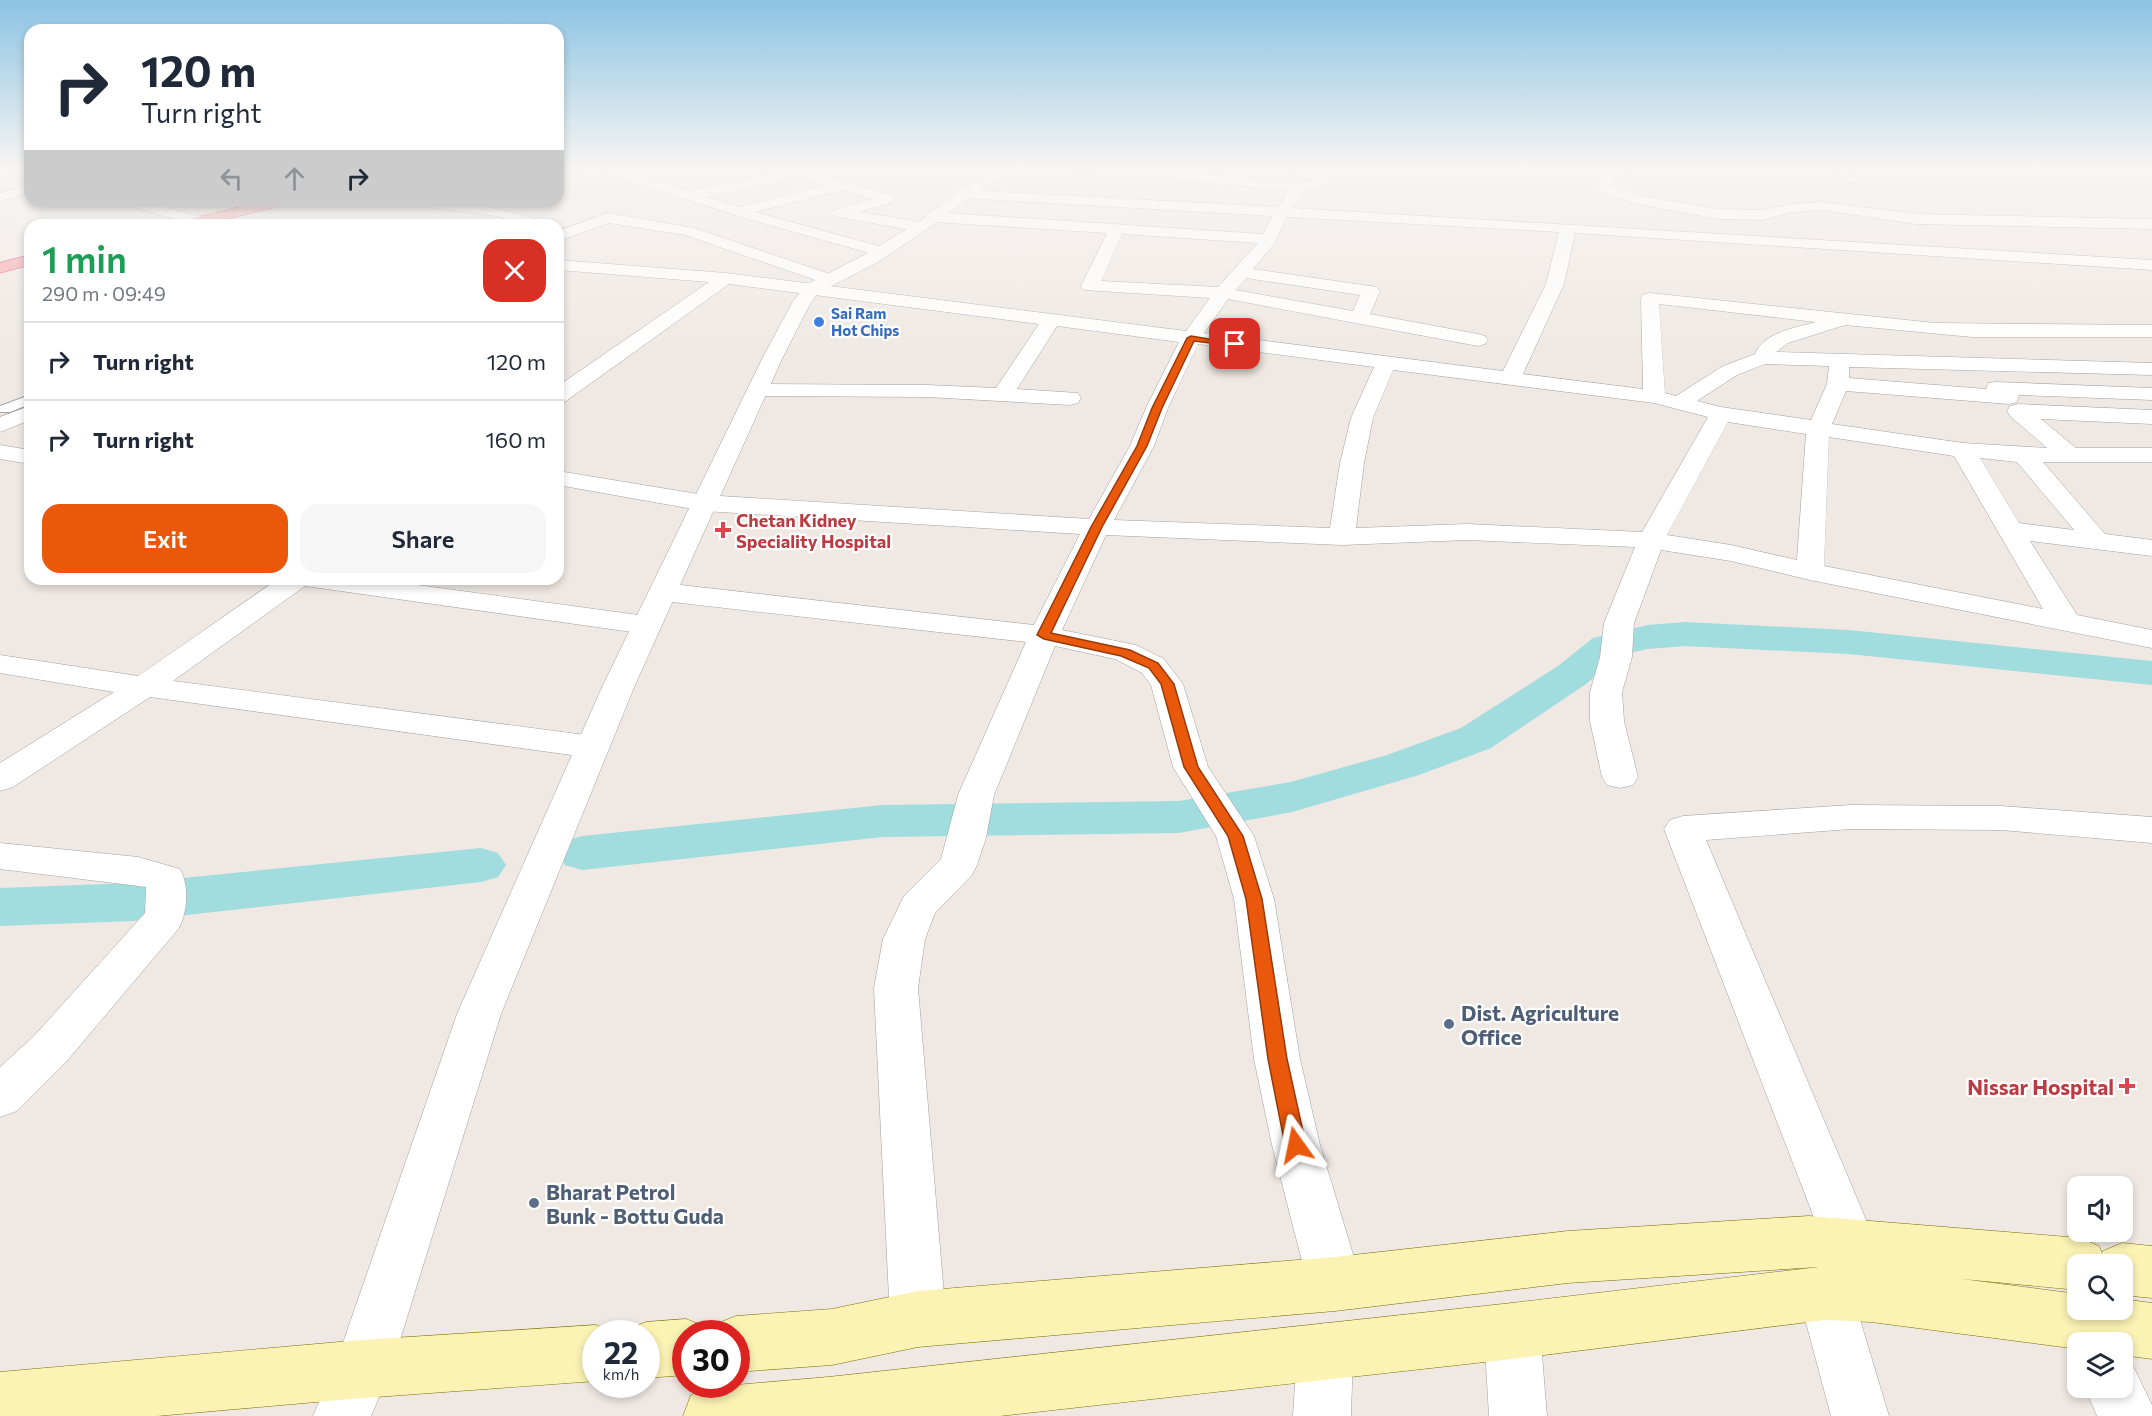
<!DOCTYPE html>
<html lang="en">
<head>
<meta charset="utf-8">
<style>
  :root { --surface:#fff; --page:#f6f6f7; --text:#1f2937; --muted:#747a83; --line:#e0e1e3; --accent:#ea580c }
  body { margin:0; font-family:Commissioner,sans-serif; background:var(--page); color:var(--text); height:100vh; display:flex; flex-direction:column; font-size:22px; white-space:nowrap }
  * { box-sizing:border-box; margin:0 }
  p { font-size:20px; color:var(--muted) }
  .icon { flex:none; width:33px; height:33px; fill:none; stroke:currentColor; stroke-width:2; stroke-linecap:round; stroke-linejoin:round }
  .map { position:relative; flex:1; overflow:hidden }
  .drawer { position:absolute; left:24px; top:219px; width:540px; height:366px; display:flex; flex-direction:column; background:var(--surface); border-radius:18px; box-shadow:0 3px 9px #0003 }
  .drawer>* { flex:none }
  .top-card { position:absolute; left:24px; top:24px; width:540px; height:183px; border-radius:18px; box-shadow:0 3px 9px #0003; background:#fff; color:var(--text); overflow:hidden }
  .controls { position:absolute; left:2067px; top:1176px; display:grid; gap:12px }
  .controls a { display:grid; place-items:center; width:66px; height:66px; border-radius:12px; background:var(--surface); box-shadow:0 3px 9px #0003; font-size:30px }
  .speed { position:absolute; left:582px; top:1320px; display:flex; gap:12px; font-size:30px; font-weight:700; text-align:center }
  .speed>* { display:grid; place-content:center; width:78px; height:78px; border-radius:50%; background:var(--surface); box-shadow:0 3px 9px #0003; line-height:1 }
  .speed small { font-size:15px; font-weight:400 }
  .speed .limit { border:9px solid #d22; background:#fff; color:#111 }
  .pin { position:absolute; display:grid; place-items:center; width:51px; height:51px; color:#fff; margin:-26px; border-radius:12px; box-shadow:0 3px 9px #0006 }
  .me { position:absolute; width:66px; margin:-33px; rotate:348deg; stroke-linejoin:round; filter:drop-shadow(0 0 4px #0008) }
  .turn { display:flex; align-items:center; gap:21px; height:126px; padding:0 18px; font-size:27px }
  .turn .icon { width:78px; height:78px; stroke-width:2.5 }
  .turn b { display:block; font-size:42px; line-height:51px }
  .lanes { display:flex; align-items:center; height:57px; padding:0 18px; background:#0003; justify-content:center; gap:30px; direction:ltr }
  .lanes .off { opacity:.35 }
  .round { display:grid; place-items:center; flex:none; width:63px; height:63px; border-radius:18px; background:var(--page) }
  .summary { display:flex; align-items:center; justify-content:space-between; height:102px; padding:0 18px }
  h1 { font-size:36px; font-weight:600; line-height:45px; color:#1e9e55 }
  .action { display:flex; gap:12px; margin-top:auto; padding:12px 18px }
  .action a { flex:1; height:69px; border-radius:18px; background:var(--accent); color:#fff; font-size:24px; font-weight:600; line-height:69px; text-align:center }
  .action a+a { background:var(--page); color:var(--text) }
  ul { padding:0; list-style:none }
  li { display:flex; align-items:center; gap:18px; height:78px; padding:0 18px; border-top:2px solid var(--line) }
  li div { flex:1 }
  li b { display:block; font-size:22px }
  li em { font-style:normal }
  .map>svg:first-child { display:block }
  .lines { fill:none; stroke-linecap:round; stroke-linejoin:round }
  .canal { fill:#a1dcde; fill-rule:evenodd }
  .service-casing { stroke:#a1a1a1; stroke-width:2 }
  .minor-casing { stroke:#a1a1a1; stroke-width:1 }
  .tertiary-casing { stroke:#a1a1a1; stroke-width:1 }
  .secondary-casing { stroke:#776e01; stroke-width:1 }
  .trunk-casing { stroke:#de1e84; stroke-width:1 }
  .service { fill:#fff; fill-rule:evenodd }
  .minor { fill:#fff; fill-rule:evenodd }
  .tertiary { fill:#fff; fill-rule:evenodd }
  .secondary { fill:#fbf2b4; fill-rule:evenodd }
  .trunk { fill:#f4a3a2; fill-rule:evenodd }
  .route { fill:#ea580c; stroke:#983908; stroke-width:1.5 }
  .shop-dot { fill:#3f7fe0; stroke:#fff; stroke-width:2 }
  .health-dot { fill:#e0444e; stroke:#fff; stroke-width:2 }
  .service-dot { fill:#5c6f8a; stroke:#fff; stroke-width:2 }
  .labels { text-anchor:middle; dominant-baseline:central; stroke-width:4.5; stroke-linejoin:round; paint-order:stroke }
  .far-shop-label { font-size:15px; font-weight:bold; fill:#366cbe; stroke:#fff; text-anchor:start }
  .health-label { font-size:18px; font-weight:bold; fill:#be3a42; stroke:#fff; text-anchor:start }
  .near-service-label { font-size:21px; font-weight:bold; fill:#4e5e75; stroke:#fff; text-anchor:start }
  .near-health-label { font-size:21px; font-weight:bold; fill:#be3a42; stroke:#fff; text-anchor:end }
</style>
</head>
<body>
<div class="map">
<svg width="2152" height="1416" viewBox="0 0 2152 1416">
  <rect width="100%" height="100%" fill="#efe8e3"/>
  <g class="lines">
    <g class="canal">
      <path d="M1685,622L1849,630L2152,661V685L1849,654L1685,646L1648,649L1620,655L1586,684L1491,748L1419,775L1292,812L1179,833L883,837L582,870L565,865L558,853L565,841L582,836L883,805L1179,801L1291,782L1387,755L1461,728L1558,666L1593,638L1648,625Z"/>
      <path d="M481,848L498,853L506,865L498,877L481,882L133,921L0,926V888L133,883Z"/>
    </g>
    <g class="service-casing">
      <g id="service">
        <path d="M1835,167H1845L1843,170L1859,181L1851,183L1835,173Z"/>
        <path d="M30,395V404L10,412H0V406Z"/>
      </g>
    </g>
    <g class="minor-casing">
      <g id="minor">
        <path d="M6,167H28L26,170L0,177V169Z"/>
        <path d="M568,167H610L689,191L800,169L893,196L895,199L893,202L859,212L921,222L929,227L921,232L834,216L831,213L834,210L872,199L843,190L755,212L886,248L888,251L886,254L880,256L748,219L593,170L558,177V169ZM800,177L827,185L738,207L706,197Z"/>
        <path d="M1057,167H1113L1299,183L1314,180L1283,170L1281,167C1299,167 1318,166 1331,180L1323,187L1304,190L1292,208L2152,260V270L1575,233L1564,284L1523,374L1643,389L1641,298L1644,294L1650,293L1935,323L2152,325V337H1972L1845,325L1788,343L1776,352L2152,363V375L1849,367V378L1986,389L1988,383L1996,382L2152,388V400L2019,395L2017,402L2009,404L1846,391L1832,424L1963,443L2047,448L2010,416L2007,411L2010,406L2018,404L2152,410V424L2041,419L2076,448H2152V462H2043L2105,534L2152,540V556L2030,541L2077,615L2152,630V648L1810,580L1731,561L1661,550L1634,623L1632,657L1622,692L1624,721L1638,777L1633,785L1620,788L1607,785L1602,777L1590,721V692L1600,657L1604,623L1635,547L1467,540L1342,545L1106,535L1062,630L1136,645L1164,659L1183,684L1208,767L1254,836L1274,899L1300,1059L1320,1145L1362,1284L1354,1303L1335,1311L1316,1303L1308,1284L1272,1145L1254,1059L1234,899L1216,836L1173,767L1151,685L1142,673L1115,659L1055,646L994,795L986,838L977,865L972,875L935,913L925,939L918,988L946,1319L938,1339L918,1347L898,1339L890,1319L874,988L883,939L904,896L941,859L958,795L1026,642L663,601L653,598L649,592L653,586L663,583L1034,625L1080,534L704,511L558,485V471L704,495L1089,519L1130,446L1146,408L1179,342L1057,326L1017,389L1078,393L1081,398L1078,403L1070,405L927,397L758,396L750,395L747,390L750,385L758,384L927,385L996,388L1039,324L729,284L566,401L558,402V386L709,282L558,270V260L726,273L1186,331L1210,298L1084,290L1081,286L1107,233L933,222L925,217L933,212L1263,234L1272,216L964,198L957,194L964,190L1278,207L1289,190L1064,171ZM1287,217L1559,232L1546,284L1503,371L1204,333L1228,299L1478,346L1485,344L1488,340L1485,336L1478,334L1370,314L1380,291L1377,287L1253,269L1274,244ZM1122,234L1258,243L1218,287L1101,281ZM1246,278L1360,295L1353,311L1235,290ZM1659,304L1816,322C1795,328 1764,332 1755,354L1723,366L1676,396L1665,393ZM1198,344L1374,367L1351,418L1340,463L1330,528L1114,520L1154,446L1168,408ZM1765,364L1829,366L1827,384L1811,420L1721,407L1697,401L1737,375ZM1393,370L1654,403L1708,417L1642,532L1467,524L1356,528L1364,463L1373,418ZM1728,422L1806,434L1797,560L1731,545L1667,535ZM1829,437L1954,456L2043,609L1824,566ZM1980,458L2017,462L2074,530L2019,523Z"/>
        <path d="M1621,167H1638L1614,182L1611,185L1613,187L1640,196L1718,209L1762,210L1793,204L1822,202L1916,214L2152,219V229L1916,224L1822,210L1793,212L1762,220L1718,219L1637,204L1602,193L1597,184L1599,181Z"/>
        <path d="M30,185V193L0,201V193Z"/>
        <path d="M121,201H144L192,215L235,220L243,225L191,224L123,204Z"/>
        <path d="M403,201C458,201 495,206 547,222L550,225H526L497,216L410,205Z"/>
        <path d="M608,213L694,228L827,273L830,277L827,281L821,282L685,235L609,223L558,241V231Z"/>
        <path d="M30,406V420L0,432V417Z"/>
        <path d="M0,445L30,450V464L0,459Z"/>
        <path d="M278,579H373L646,616L657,619L661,625L657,631L646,634L305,586L173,681L593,736L605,739L610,747L605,755L593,758L150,697L13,787L0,791V763L114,692L0,673V655L138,676Z"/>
        <path d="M1851,805L2001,806L2152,817V843L2001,830L1851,829L1706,840L1877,1246L1870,1264L1851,1271L1832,1264L1825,1246L1664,829L1670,820L1683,816Z"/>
        <path d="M0,843L138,857L180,869C189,885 188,911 179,928L66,1062L17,1111L0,1117V1067L34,1036L145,913L146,887L0,869Z"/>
        <path d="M1825,1266L1844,1274L1852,1293L1889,1416H1831L1798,1293L1806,1274Z"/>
        <path d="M1512,1303L1532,1311L1540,1331L1547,1416H1489L1484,1331L1492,1311Z"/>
        <path d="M1325,1323L1345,1331L1353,1351L1351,1416H1293L1297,1351L1305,1331Z"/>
        <path d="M2122,1363L2134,1368L2152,1405V1416H2097L2085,1388H2122Z"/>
      </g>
    </g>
    <g class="tertiary-casing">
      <path id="tertiary" d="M1003,167H1020L969,197L930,227L878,262L818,293L810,304L782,359L635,685L501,1014L391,1369L371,1416H313L336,1363L457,1014L603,685L762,359L792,303L806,285L866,254L920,221L959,191Z"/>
    </g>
    <g class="secondary-casing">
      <g id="secondary">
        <path d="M1809,1216L2080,1238L2099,1246L2102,1253L2103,1251L2122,1243L2152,1246V1298L2122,1295V1264H2078V1290L1962,1279L2078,1294V1310H2122V1299L2152,1303V1359L2122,1355V1342H2078V1349L1871,1322L1825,1320L1512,1359L1000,1416H683L691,1395L712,1387L828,1377L1512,1303L1819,1267L1568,1283L1335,1311L918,1347L832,1365L736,1372V1334H712L716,1324L736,1316L832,1309L918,1291L1335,1257L1568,1231Z"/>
        <path d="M686,1319L706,1327L709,1334H686V1375L646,1378V1334H625L626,1330L646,1322Z"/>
        <path d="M596,1325L616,1334H596V1381L362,1398L157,1416H0V1372L362,1340Z"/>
      </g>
    </g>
    <g class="trunk-casing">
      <g id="trunk">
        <path d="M265,201H291L289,204L202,225H175L178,222Z"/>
        <path d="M30,255V265L0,273V263Z"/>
      </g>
    </g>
    <use href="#service" class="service"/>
    <use href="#minor" class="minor"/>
    <use href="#tertiary" class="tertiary"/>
    <use href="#secondary" class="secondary"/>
    <use href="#trunk" class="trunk"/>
  </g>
  <linearGradient id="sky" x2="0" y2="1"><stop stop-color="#8bc4e4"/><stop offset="0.46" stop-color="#f8f5f2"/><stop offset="1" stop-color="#f8f5f2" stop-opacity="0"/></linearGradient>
  <rect width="2152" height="365" fill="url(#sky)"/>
  <path class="route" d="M1191,336L1239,344L1235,346L1194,341L1162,408L1147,446L1102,527L1051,633L1130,650L1158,663L1174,684L1198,767L1243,836L1262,899L1287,1059L1306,1145L1303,1151L1296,1154L1288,1151L1285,1145L1268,1059L1246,899L1228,836L1184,767L1161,684L1149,668L1121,656L1044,639L1037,635L1091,527L1137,446L1152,408L1187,338Z"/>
  <circle class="shop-dot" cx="819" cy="322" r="6"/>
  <g class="health-dot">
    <path d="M720 521h6v6h6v6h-6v6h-6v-6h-6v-6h6z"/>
    <path d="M2124 1077h6v6h6v6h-6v6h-6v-6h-6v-6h6z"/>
  </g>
  <g class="service-dot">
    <circle cx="1449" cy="1024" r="6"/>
    <circle cx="534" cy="1203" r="6"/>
  </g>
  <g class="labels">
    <g class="far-shop-label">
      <text x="831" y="313">Sai Ram<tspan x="831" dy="17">Hot Chips</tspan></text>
    </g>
    <g class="health-label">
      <text x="736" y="520">Chetan Kidney<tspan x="736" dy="21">Speciality Hospital</tspan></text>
    </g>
    <g class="near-service-label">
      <text x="1461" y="1012">Dist. Agriculture<tspan x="1461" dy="24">Office</tspan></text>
      <text x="546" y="1191">Bharat Petrol<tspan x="546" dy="24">Bunk - Bottu Guda</tspan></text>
    </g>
    <g class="near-health-label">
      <text x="2114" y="1086">Nissar Hospital</text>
    </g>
  </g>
</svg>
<div class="controls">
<a><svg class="icon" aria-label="sound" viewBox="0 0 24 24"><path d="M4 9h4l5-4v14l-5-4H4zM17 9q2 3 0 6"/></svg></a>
<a><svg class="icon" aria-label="search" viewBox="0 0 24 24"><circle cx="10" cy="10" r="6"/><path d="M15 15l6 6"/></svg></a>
<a><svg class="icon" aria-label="layers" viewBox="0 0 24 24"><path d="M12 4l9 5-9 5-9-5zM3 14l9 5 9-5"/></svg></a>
</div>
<div class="speed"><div>22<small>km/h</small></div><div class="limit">30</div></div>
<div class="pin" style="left:1235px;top:344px;background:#d93025"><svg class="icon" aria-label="arrive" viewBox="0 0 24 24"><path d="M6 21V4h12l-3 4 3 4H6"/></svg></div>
<svg class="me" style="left:1296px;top:1145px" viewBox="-20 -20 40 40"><path d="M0-17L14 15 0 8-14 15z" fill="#ea580c" stroke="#fff" stroke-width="4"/></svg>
<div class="top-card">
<div class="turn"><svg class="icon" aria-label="right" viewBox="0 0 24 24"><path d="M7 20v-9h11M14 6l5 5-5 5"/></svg><div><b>120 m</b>Turn right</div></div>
<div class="lanes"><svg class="icon off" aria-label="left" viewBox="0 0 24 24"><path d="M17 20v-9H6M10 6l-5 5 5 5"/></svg><svg class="icon off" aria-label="ahead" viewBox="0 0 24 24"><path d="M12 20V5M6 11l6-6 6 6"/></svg><svg class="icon" aria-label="right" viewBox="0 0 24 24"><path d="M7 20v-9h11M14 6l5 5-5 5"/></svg></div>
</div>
<section class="drawer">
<div class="summary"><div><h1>1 min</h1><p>290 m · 09:49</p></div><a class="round" style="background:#d93025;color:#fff"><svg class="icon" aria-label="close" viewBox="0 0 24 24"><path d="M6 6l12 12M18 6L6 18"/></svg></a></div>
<ul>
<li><svg class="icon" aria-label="right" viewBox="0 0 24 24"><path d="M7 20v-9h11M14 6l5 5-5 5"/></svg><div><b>Turn right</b></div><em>120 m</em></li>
<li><svg class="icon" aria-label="right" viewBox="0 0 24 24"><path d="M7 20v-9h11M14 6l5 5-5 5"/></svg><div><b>Turn right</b></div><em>160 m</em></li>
</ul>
<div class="action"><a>Exit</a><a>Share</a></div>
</section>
</div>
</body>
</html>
